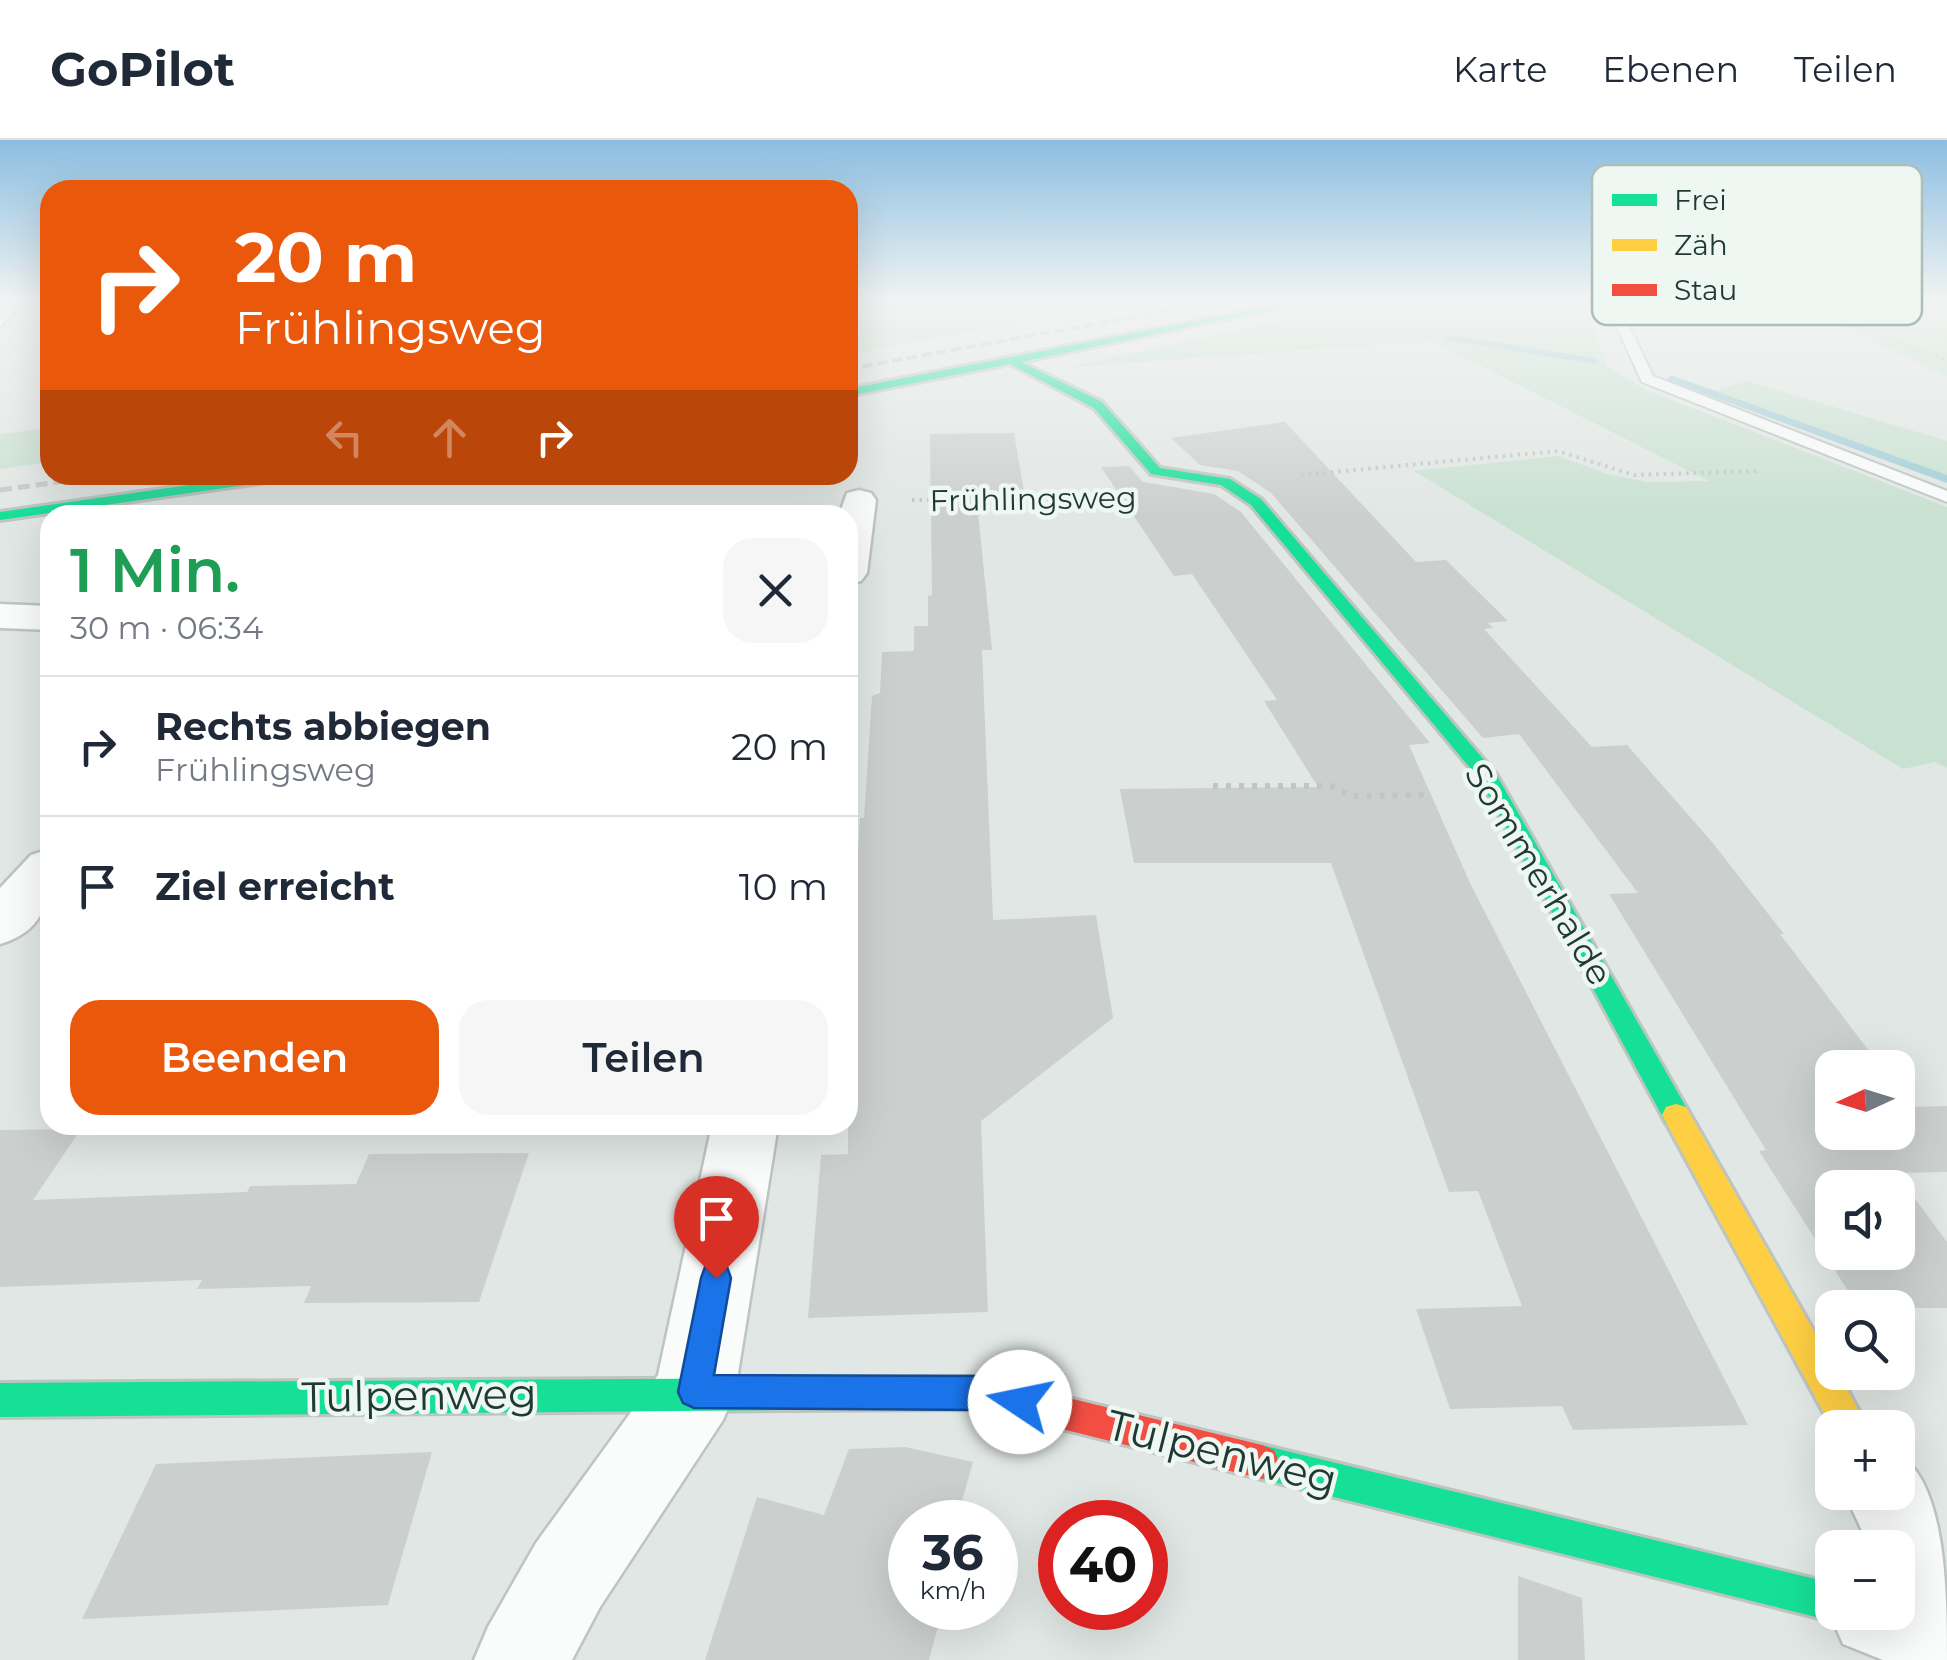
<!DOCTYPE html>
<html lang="de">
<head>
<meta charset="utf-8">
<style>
  :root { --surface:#fff; --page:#f6f6f7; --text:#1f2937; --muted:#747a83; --line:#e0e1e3; --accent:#ea580c }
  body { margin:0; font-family:Montserrat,sans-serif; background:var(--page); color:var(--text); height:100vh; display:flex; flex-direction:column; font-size:38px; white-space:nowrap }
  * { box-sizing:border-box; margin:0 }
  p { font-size:32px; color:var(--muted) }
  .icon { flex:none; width:55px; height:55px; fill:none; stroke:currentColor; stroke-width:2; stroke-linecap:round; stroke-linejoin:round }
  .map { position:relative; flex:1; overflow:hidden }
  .panel { position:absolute; left:40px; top:365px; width:818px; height:630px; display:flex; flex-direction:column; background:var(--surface); border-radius:30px; box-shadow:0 10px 40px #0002 }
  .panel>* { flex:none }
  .banner { position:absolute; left:40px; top:40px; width:818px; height:305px; border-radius:30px; box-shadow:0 10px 40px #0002; background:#ea580c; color:#fff; overflow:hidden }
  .needle { width:65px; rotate:266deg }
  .fabs { position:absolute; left:1815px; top:910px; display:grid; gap:20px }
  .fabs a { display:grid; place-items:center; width:100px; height:100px; border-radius:20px; background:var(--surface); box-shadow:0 10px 40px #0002; font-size:50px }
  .speed { position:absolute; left:888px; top:1360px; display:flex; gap:20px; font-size:50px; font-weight:700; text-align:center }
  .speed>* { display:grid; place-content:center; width:130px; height:130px; border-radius:50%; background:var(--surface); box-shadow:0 10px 40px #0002; line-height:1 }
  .speed small { font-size:25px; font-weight:400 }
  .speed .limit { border:15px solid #d22; background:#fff; color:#111 }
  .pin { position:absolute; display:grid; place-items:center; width:85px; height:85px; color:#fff; margin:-102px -42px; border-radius:50% 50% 50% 0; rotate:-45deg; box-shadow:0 0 10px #0007 }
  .pin .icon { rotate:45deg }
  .me { position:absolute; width:110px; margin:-55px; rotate:281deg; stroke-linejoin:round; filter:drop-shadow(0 0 8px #0008) }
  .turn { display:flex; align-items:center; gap:35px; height:210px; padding:0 30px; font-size:45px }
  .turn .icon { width:130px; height:130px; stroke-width:2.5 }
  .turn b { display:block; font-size:70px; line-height:85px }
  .lanes { display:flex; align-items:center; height:95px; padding:0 30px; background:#0003; justify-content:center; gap:50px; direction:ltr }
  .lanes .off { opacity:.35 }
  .round { display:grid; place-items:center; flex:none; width:105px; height:105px; border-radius:30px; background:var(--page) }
  .summary { display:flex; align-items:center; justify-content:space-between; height:170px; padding:0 30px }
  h1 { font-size:60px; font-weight:600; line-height:75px; color:#1e9e55 }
  .action { display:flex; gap:20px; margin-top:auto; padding:20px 30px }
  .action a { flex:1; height:115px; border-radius:30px; background:var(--accent); color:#fff; font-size:40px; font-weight:600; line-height:115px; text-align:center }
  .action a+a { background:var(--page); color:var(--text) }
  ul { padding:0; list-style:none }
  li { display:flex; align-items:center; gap:30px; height:140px; padding:0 30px; border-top:2px solid var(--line) }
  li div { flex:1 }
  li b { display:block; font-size:38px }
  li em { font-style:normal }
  header { display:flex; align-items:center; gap:60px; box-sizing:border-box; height:140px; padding:0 50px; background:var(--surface); border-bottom:2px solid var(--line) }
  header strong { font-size:48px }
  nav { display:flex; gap:55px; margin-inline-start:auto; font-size:35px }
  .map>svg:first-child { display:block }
  .green { fill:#c9e1d1 }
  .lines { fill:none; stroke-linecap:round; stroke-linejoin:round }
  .stream { fill:#a0cdd7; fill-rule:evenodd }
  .building { fill:#cbd0ce; fill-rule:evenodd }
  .lane-casing { stroke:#bec4c1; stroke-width:4 }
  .street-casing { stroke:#bec4c1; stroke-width:5 }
  .fast-casing { stroke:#bdc5c2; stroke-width:6 }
  .slow-casing { stroke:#bdc5c2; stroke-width:6 }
  .jam-casing { stroke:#bdc5c2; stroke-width:6 }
  .path-far2 { stroke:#bfc7c5; stroke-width:2.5; stroke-dasharray:2.5 4; stroke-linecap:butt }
  .path-far1 { stroke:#bfc7c5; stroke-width:4; stroke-dasharray:2.5 5; stroke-linecap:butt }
  .path { stroke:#bfc7c5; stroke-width:6; stroke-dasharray:5 8; stroke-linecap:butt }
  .lane { fill:#fafbfb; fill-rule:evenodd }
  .street { fill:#fafbfb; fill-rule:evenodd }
  .fast { fill:#16e098; fill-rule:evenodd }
  .slow { fill:#ffcf43; fill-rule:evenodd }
  .jam { fill:#f24e42; fill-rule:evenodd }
  .rail-far1 { stroke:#c6c9c8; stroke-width:4; stroke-dasharray:10 5; stroke-linecap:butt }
  .rail { stroke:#c6c9c8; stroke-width:5; stroke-dasharray:12 6; stroke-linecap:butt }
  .route { fill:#1a73e8; stroke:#114b97; stroke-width:2.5 }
  .labels { text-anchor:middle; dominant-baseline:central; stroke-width:9; stroke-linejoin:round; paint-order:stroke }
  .far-street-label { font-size:30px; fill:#1f3933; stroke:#eef7f2 }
  .street-label { font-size:35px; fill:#1f3933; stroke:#eef7f2 }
  .near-street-label { font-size:42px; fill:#1f3933; stroke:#eef7f2 }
  .key { fill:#eef7f2; stroke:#b0beb9; stroke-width:2.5 }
  .key-label { font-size:28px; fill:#1f3933 }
</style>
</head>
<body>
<header>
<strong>GoPilot</strong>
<nav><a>Karte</a><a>Ebenen</a><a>Teilen</a></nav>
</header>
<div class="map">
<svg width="1947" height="1520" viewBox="0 0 1947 1520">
  <rect width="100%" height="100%" fill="#e1e7e4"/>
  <g class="green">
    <path d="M848,163H1127L848,214Z"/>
    <path d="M1363,163H1584L1607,226L1646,250L1947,367V628L1935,622L1903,629L1414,331L1559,316L1607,334L1647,342L1709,341L1432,201L1068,227Z"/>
    <path d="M1796,163H1923L1947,170V237Z"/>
    <path d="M1747,241L1947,301V341L1714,251Z"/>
    <path d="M50,288V322L0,329V294Z"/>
  </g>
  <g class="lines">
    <g class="stream">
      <path d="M1448,195L1594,218L1599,221L1594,224L1445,200Z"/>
      <path d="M1671,235L1947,335V343L1667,240Z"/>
    </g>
  </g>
  <g class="building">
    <path d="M1285,282L1416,422L1446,420L1508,481L1488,483L1493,488L1484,489L1592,607L1627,605L1712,702L1784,794H1780L1882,928H1832V992H1898V948L1912,967L1947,966V1032L1896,1033L1947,1102V1168H1859L1759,1011L1766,1010L1609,754L1638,753L1519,594L1483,598L1271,353L1238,331L1200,325L1171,298ZM1832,1048H1898V1112H1832Z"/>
    <path d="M1014,293L1024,352L976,353L992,510H982L993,780L1096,775L1113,878L981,981L988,1172L808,1178L821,1015L848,1014V776L852,711H858L860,678H864L872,556L880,553L882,512L914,511V486H928V456L932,455L930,294Z"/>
    <path d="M1129,326L1143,342L1214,354L1241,372L1430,603L1409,605L1470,743L1748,1285L1573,1290L1562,1266L1450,1269L1416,1169L1522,1166L1478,1051L1449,1052L1331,723H1134L1120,649L1318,647L1264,561L1277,560L1192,434L1174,436L1101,327Z"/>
    <path d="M81,989L33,1060L247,1052L250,1046L356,1044L369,1014L529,1013L479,1162L304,1163L311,1146L197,1149L202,1140L0,1147V990Z"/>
    <path d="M905,1307L973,1322L956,1382H910V1468H943L929,1520H705L757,1357L824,1375L849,1309Z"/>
    <path d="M432,1312L388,1465L82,1479L156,1324Z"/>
    <path d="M1518,1436L1582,1458L1585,1520H1518Z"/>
  </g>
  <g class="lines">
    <g class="lane-casing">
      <g id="lane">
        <path d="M9,163H21L0,187V174Z"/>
        <path d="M1606,163H1618L1653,236L1947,351V362L1642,242Z"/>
      </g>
    </g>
    <g class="street-casing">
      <g id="street">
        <path d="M859,350L871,353L876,360L867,433L861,441L848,444V375H839L847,353Z"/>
        <path d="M0,464L50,466V490L0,488Z"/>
        <path d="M50,709C50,754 50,789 0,804V748L31,715Z"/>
        <path d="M712,985H778L735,1252L723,1280L600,1467L572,1520H474L488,1487L536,1403L658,1235Z"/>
        <path d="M1898,1314C1947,1342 1947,1458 1947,1520H1883L1843,1504L1829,1472L1832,1464V1472H1898V1408H1870L1844,1352H1898Z"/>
      </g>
    </g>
    <g class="fast-casing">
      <g id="fast">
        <path d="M1286,163H1304L1021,222L1102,262L1160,328L1230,339L1261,359L1496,634L1686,967L1690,975L1686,983L1676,986L1666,983L1480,640L1251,365L1221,345L1151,334L1094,268L1010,224L848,256V249Z"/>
        <path d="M259,335H295L288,339L0,380V372Z"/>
        <path d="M787,1238L799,1242L803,1254L799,1266L787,1270L0,1277V1243Z"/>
        <path d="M1262,1305L1832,1443V1472H1846L1832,1481L1262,1339L1250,1334L1245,1322L1250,1310Z"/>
      </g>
    </g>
    <g class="slow-casing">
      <path id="slow" d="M1676,964L1686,967L1832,1223V1232H1838L1868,1288H1832L1662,975L1666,967Z"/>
    </g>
    <g class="jam-casing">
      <path id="jam" d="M982,1237L1262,1305L1274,1310L1279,1322L1274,1334L1262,1339L982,1269L787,1270L775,1266L771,1254L775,1242L787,1238Z"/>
    </g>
    <path class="path-far2" d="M1789,163L1947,220"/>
    <g class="path-far1">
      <path d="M1301,335L1558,311L1634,335L1758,331"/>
      <path d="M337,343L385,335"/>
      <path d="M912,360L1115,358"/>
    </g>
    <path class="path" d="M1213,646H1331L1351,656L1430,655"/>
    <use href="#lane" class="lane"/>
    <use href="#street" class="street"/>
    <use href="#fast" class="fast"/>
    <use href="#slow" class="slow"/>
    <use href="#jam" class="jam"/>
    <path class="rail-far1" d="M848,229L1211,163"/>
    <path class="rail" d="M0,350L109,335"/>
  </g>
  <linearGradient id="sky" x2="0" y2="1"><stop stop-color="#8bbee1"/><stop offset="0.43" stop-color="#f2f4f3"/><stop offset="1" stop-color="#f2f4f3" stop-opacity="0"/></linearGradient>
  <rect width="1947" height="375" fill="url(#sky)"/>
  <path class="route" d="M716,1123L727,1127L731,1138L714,1235L982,1236L1032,1251L1037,1262L1032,1274L1020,1279L982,1270L694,1268L683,1263L678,1252L701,1138L705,1127Z"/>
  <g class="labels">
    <g class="far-street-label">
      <text transform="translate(1033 359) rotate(-1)">Frühlingsweg</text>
    </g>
    <g class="street-label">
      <text transform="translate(1539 734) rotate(59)">Sommerhalde</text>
    </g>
    <g class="near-street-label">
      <text transform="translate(419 1255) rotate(-1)">Tulpenweg</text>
      <text transform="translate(1222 1312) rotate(14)">Tulpenweg</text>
    </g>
  </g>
  <rect x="1592" y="25" width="330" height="160" rx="15" class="key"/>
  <rect x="1612" y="54" width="45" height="12" fill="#16e098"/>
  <rect x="1612" y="99" width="45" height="12" fill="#ffcf43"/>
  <rect x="1612" y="144" width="45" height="12" fill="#f24e42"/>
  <g class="key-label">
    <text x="1674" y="70">Frei</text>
    <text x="1674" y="115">Zäh</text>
    <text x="1674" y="160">Stau</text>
  </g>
</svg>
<div class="fabs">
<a><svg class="needle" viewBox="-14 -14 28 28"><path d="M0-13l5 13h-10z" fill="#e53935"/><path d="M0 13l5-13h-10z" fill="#747a83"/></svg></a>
<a><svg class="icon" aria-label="sound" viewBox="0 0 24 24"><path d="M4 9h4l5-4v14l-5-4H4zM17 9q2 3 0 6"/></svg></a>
<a><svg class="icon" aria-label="search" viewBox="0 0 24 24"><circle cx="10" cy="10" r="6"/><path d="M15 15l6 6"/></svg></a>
<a>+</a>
<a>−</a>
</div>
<div class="speed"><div>36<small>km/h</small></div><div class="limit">40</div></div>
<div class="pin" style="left:716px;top:1138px;background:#d93025"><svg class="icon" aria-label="arrive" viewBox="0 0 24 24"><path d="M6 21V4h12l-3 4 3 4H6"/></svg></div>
<svg class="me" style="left:1020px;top:1262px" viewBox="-20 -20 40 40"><circle r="19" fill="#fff"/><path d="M0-13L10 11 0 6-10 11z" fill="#1a73e8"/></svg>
<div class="banner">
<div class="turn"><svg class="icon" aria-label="right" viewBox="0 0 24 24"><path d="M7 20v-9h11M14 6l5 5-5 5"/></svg><div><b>20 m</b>Frühlingsweg</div></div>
<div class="lanes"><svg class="icon off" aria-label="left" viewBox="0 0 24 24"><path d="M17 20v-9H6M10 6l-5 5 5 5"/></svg><svg class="icon off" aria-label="ahead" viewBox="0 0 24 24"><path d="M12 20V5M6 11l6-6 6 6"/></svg><svg class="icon" aria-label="right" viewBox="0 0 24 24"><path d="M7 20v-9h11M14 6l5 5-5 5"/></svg></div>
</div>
<section class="panel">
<div class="summary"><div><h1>1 Min.</h1><p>30 m · 06:34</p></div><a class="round"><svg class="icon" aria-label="close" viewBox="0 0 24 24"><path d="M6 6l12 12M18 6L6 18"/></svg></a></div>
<ul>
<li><svg class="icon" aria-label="right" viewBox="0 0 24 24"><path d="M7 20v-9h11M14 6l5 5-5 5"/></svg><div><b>Rechts abbiegen</b><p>Frühlingsweg</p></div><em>20 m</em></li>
<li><svg class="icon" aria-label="arrive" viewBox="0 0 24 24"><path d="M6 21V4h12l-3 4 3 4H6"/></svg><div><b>Ziel erreicht</b></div><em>10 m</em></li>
</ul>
<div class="action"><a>Beenden</a><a>Teilen</a></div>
</section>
</div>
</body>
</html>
